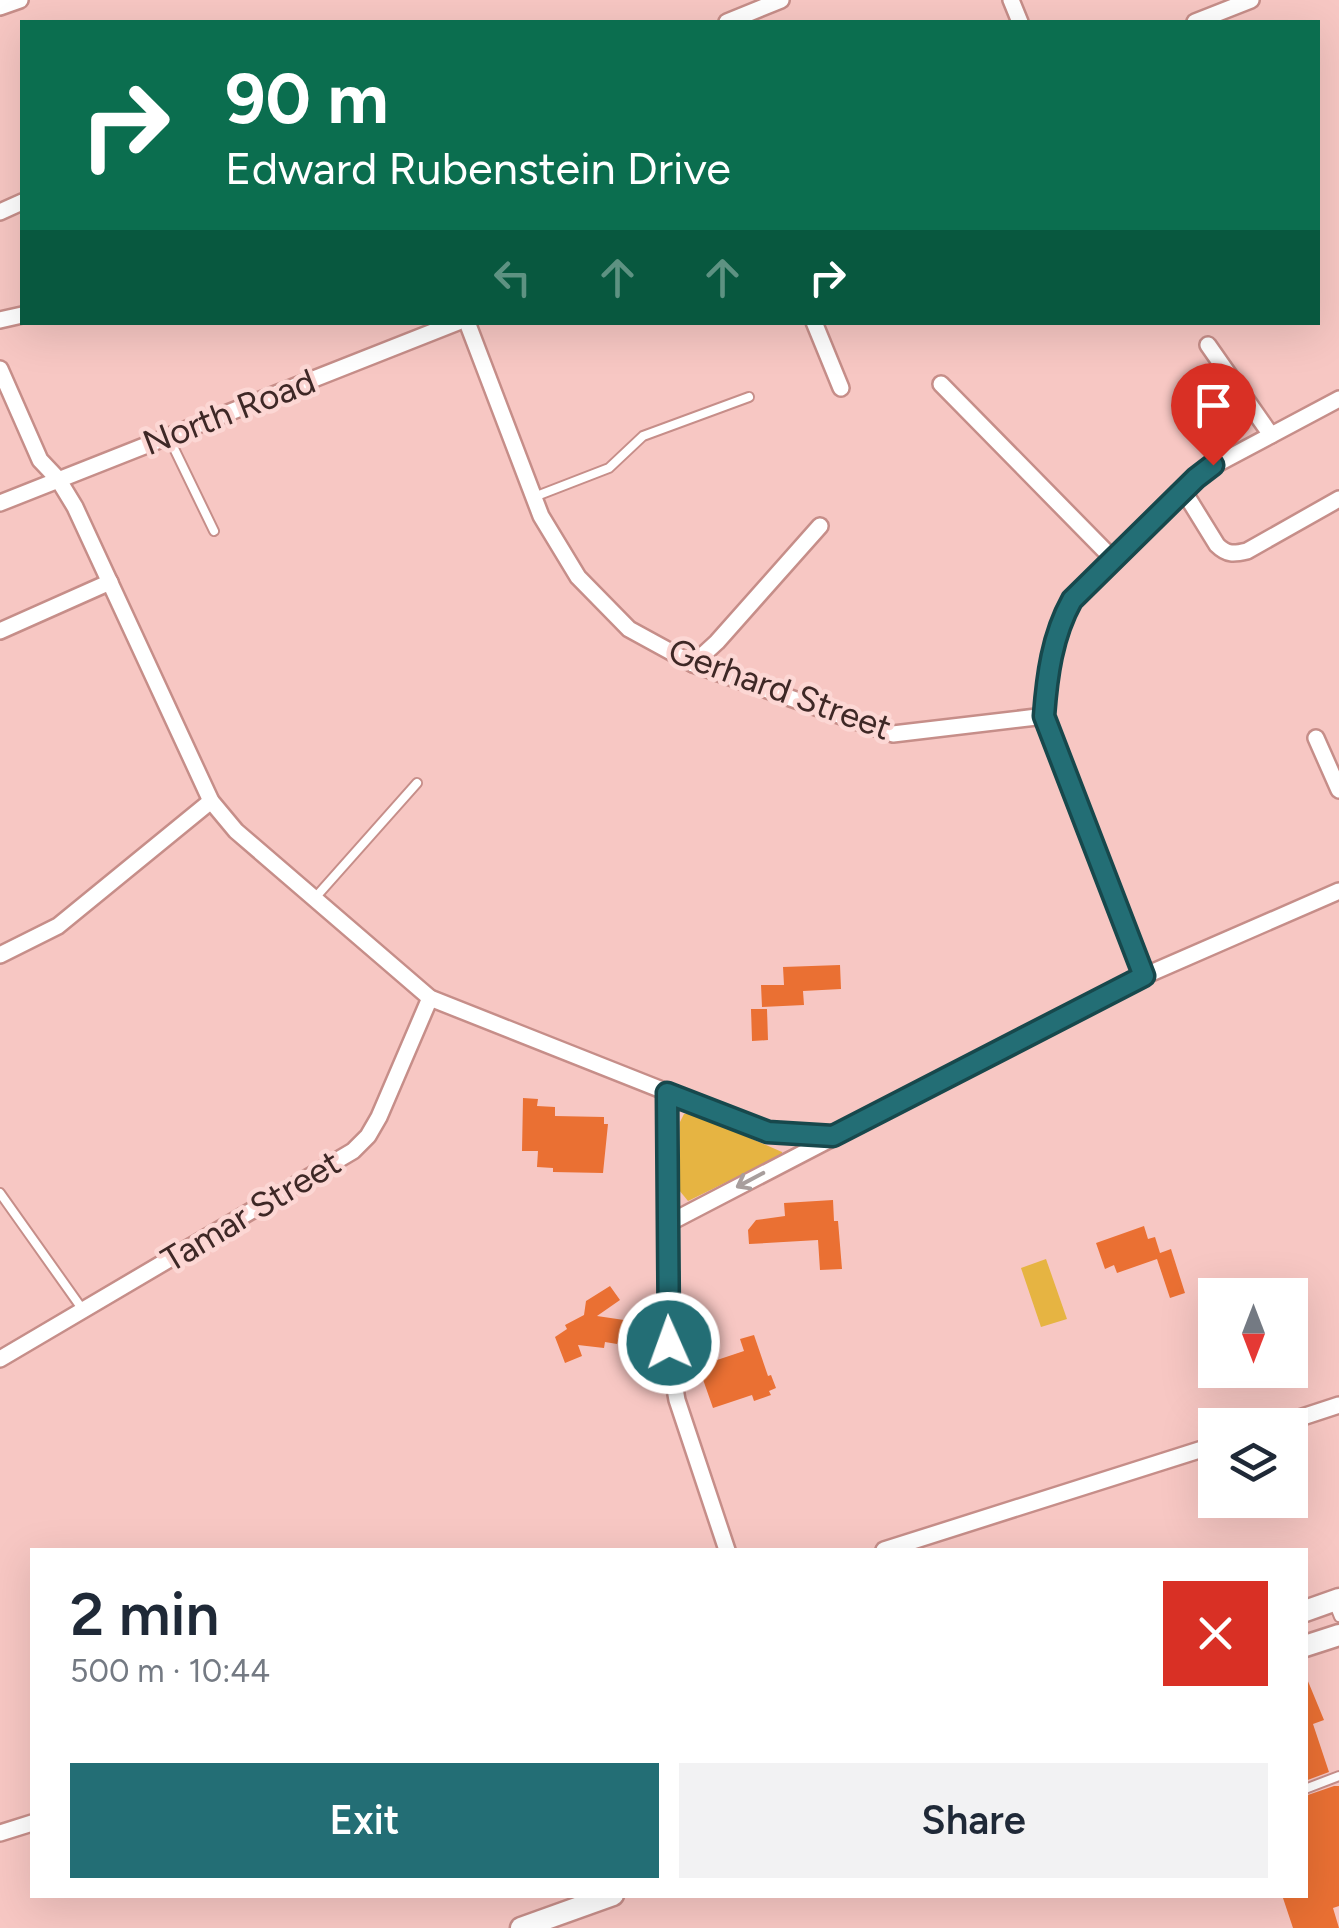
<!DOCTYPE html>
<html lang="en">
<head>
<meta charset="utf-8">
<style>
  :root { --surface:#fff; --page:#f2f2f3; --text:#1f2937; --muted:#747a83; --accent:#236e75 }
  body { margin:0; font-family:Figtree,sans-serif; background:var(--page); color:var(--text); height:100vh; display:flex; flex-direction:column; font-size:38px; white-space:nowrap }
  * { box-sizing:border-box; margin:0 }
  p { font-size:32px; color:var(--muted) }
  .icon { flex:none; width:55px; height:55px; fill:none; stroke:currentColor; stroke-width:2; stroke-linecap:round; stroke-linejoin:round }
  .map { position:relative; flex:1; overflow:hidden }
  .panel { position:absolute; left:30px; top:1548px; width:1278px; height:350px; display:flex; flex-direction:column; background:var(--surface); border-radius:0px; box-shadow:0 10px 40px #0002 }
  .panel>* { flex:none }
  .guide { position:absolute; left:20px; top:20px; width:1300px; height:305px; border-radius:0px; box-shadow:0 10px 40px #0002; background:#0b6e4f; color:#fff; overflow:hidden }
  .needle { width:65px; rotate:180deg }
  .buttons { position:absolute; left:1198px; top:1278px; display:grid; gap:20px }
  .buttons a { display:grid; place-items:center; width:110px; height:110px; border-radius:0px; background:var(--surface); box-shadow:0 10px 40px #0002; font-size:50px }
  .pin { position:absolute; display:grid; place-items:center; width:85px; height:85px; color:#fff; margin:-102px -42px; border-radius:50% 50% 50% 0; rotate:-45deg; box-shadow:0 0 10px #0007 }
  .pin .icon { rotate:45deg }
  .me { position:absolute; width:110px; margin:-55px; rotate:358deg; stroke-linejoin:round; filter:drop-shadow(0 0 8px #0008) }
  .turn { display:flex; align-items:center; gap:35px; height:210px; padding:0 40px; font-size:45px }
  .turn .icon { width:130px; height:130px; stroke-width:2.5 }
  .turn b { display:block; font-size:70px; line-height:85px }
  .lanes { display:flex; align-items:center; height:95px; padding:0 40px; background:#0003; justify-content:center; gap:50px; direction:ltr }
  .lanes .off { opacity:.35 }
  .round { display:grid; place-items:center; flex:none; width:105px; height:105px; border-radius:0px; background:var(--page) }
  .overview { display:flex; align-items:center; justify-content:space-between; height:170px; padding:0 40px }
  h1 { font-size:60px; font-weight:600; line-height:75px }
  .button { display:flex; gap:20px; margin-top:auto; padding:20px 40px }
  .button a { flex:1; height:115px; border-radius:0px; background:var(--accent); color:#fff; font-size:40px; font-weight:600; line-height:115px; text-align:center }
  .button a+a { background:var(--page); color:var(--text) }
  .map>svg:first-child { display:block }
  .green { fill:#e6b442 }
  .building { fill:#ea7033 }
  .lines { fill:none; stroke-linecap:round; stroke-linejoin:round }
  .service-casing { stroke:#c68e89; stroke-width:12 }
  .minor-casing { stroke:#c68e89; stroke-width:20 }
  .tertiary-casing { stroke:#c68e89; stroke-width:25 }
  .service { stroke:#fff; stroke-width:8 }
  .minor { stroke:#fff; stroke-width:15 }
  .tertiary { stroke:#fff; stroke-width:20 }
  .oneway { stroke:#a89e9d }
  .route-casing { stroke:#17484c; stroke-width:25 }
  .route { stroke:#236e75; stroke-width:18 }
  .labels { text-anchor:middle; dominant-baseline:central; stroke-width:9; stroke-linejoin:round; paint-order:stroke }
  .street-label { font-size:35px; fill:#3e2826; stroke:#fcd7d4 }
</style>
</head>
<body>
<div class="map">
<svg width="1339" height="1928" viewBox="0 0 1339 1928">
  <rect width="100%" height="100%" fill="#f7c7c3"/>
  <g class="green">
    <path d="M684,1114H694L782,1152V1155L688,1201L679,1190L680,1122Z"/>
    <path d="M1046,1259L1067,1319L1041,1327L1021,1268Z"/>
  </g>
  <g class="building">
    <path d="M840,965L841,989L803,991L804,1005L762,1007L761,985H784L783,967Z"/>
    <path d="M751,1009H767L768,1040L752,1041Z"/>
    <path d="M523,1098L538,1099L537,1106L555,1107V1116L604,1117V1124H608L603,1173L553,1172V1168L537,1167L538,1151H522Z"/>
    <path d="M833,1200L834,1221H838L842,1269L820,1270L818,1240L749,1244L748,1230L756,1220L785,1216L784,1203Z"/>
    <path d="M1144,1226L1148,1239L1155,1237L1160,1253L1171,1249L1185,1293L1170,1298L1157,1259L1117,1273L1114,1265L1105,1269L1096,1243Z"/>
    <path d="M610,1286L620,1300L597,1316L624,1320L617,1344L605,1342L604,1348L578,1345L582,1356L565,1363L555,1337L567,1329L565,1325L584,1315L586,1301Z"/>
    <path d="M754,1335L768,1376L771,1375L776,1388L769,1391L771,1395L754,1401L752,1395L713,1408L693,1351L712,1345L717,1360L744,1351L740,1339Z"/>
    <path d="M1305,1674L1324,1720L1313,1724L1329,1772L1305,1781Z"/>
    <path d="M1334,1786H1339V1906L1333,1908L1339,1928H1293L1282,1895H1305V1796Z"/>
  </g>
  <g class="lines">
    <g class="service-casing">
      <g id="service">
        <path d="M168,436L214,531"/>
        <path d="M534,497L609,468L643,436L749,397"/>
        <path d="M314,899L417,783"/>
        <path d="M0,1193L83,1310"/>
        <path d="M1333,1602L1339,1617"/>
        <path d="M1305,1789L1339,1776"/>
      </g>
    </g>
    <g class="minor-casing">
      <g id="minor">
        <path d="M1011,0L1020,22"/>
        <path d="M0,7L20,0"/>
        <path d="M727,22L781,0"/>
        <path d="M1195,22L1251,0"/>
        <path d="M0,212L22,202"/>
        <path d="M0,320L22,315"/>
        <path d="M467,322L541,516L578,577L629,629L693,664L893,734L1045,716"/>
        <path d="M814,322L841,388"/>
        <path d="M1208,345L1271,435"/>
        <path d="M0,369L40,460L58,479L75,507L211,801L236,831L430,998L768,1132L833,1136"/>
        <path d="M941,384L1112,558"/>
        <path d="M1183,490L1217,545C1227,555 1234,554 1247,551L1339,499"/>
        <path d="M0,503L458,322"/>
        <path d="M0,631L110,582"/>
        <path d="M693,664L717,642L820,526"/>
        <path d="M1316,738L1339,790"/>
        <path d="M0,955L58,926L211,801"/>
        <path d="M1144,976L1045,716L1047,681L1062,619L1083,587L1202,472L1339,399"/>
        <path d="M667,1093V1320L671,1366L677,1400L727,1550"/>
        <path d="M667,1224L1144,976L1339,891"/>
        <path d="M0,1359L353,1151L368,1136L379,1117L430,998"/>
        <path d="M1278,1425L1339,1405"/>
        <path d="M884,1550L1215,1445"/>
        <path d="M0,1833L32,1823"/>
      </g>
    </g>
    <g class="tertiary-casing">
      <g id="tertiary">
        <path d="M1305,1611L1339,1599"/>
        <path d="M1305,1646L1339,1635"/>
        <path d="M521,1928L613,1895"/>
      </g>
    </g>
    <use href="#service" class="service"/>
    <use href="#minor" class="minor"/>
    <use href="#tertiary" class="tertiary"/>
  </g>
  <defs><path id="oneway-shaft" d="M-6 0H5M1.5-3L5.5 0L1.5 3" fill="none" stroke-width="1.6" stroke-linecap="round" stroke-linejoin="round" transform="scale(2.5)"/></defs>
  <use class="oneway" href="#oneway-shaft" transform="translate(750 1180) rotate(152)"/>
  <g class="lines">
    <g class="route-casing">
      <path id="route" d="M669,1343L667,1093L768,1132L833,1136L1144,976L1044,716C1047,676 1052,636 1072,600L1196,478L1213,465"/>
    </g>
    <use href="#route" class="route"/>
  </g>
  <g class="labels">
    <g class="street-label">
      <text transform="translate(229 412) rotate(-21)">North Road</text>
      <text transform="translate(780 689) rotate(20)">Gerhard Street</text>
      <text transform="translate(251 1211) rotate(-31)">Tamar Street</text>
    </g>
  </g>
</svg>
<div class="buttons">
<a><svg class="needle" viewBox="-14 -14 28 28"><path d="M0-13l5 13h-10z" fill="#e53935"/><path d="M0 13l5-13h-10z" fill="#747a83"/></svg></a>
<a><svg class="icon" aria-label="layers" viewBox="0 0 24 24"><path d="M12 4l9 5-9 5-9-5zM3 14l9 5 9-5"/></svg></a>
</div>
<div class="pin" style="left:1213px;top:465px;background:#d93025"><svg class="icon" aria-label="arrive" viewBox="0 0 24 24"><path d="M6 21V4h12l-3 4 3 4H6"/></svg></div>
<svg class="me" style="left:669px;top:1343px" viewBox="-20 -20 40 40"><circle r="17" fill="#236e75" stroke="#fff" stroke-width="3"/><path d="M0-11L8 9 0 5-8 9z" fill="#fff"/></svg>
<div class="guide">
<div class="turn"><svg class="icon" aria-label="right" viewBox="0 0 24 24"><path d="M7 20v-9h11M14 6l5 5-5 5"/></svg><div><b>90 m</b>Edward Rubenstein Drive</div></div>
<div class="lanes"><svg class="icon off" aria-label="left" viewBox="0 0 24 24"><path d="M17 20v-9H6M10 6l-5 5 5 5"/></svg><svg class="icon off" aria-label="ahead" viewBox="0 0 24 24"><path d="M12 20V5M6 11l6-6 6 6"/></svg><svg class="icon off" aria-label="ahead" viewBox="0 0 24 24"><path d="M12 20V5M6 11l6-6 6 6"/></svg><svg class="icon" aria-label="right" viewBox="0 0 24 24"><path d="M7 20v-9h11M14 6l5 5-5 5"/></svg></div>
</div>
<section class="panel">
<div class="overview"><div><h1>2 min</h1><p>500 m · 10:44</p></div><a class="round" style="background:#d93025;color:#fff"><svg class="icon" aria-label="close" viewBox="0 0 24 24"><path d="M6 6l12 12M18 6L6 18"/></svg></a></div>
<div class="button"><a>Exit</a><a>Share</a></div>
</section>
</div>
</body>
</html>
